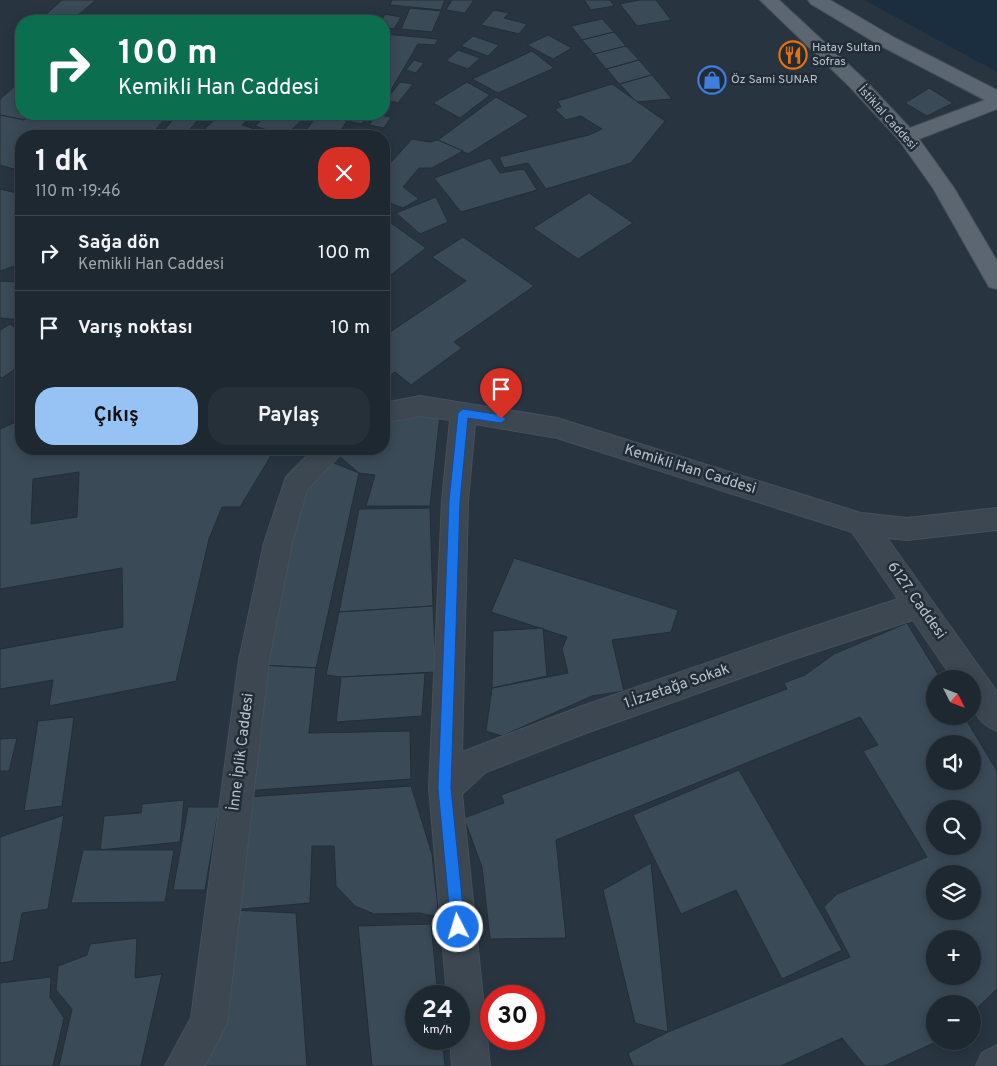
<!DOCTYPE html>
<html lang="tr">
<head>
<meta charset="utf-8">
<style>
  :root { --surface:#1e2831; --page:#263039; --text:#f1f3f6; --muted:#a1a6ab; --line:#3c444d; --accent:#96c3f3 }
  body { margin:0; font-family:Overpass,sans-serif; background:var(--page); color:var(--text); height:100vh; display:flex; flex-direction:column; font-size:19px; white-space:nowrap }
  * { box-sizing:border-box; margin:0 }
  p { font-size:16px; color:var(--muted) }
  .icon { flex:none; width:28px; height:28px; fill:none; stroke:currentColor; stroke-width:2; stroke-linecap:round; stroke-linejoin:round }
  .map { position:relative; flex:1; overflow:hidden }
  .details { position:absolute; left:15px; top:130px; width:375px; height:325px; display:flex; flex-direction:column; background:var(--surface); border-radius:20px; box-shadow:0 2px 12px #0003,0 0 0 1px var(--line) }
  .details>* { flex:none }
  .top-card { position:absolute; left:15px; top:15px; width:375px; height:105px; border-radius:20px; box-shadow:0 2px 12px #0003,0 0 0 1px var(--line); background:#0b6e4f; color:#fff; overflow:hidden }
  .needle { width:32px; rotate:132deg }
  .fabs { position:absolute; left:926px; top:670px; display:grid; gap:10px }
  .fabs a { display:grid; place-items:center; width:55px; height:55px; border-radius:50%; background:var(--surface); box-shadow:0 2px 12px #0003,0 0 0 1px var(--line); font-size:25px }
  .speed { position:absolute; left:405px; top:985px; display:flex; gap:10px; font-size:25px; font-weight:700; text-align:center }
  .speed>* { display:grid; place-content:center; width:65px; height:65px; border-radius:50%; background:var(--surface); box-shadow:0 2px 12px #0003,0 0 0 1px var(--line); line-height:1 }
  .speed small { font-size:12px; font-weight:400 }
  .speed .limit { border:8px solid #d22; background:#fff; color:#111 }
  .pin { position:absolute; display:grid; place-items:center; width:42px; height:42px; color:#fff; margin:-51px -21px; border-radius:50% 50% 50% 0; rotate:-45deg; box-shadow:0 0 5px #0007 }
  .pin .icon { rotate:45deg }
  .me { position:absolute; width:55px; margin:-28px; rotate:355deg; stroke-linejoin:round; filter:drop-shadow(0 0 4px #0008) }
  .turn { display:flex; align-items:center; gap:18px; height:105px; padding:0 20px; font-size:22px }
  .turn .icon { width:65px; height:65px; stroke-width:2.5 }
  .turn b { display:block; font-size:35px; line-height:42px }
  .round { display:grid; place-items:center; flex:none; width:52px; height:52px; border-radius:20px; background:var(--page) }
  .summary { display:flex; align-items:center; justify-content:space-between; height:85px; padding:0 20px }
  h1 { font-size:30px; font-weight:700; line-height:38px }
  .action { display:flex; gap:10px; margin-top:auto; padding:10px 20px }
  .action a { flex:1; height:58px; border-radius:20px; background:var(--accent); color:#111; font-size:20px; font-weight:700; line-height:58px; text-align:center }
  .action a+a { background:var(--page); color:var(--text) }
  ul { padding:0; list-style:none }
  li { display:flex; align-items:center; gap:15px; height:75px; padding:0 20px; border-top:1px solid var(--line) }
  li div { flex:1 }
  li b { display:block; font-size:19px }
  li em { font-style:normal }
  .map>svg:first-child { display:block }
  .water { fill:#1b2e40 }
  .building { fill:#3a4a57; stroke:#232e39; fill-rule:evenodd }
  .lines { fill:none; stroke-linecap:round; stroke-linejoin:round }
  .street-casing { stroke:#46505b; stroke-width:2 }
  .primary-casing { stroke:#46505b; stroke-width:2 }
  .street { fill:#3c4751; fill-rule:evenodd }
  .primary { fill:#5b6671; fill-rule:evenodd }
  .route { fill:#1a73e8; stroke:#114b97 }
  .labels { text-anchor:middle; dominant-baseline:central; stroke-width:5; stroke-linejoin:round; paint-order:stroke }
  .far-poi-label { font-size:12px; fill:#b9c2cb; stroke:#212c37; text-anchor:start }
  .far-street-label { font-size:12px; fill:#b9c2cb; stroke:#212c37 }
  .street-label { font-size:15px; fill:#b9c2cb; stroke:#212c37 }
</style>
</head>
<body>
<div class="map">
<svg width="997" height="1066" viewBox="0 0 997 1066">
  <rect width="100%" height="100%" fill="#283541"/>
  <path class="water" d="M864,0H997V72Z"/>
  <g class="building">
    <path d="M62,0H96L72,20L44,16Z"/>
    <path d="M392,0H445L441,10L390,5Z"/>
    <path d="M452,0H474L465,13L446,10Z"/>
    <path d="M584,0H610L614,6L591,10Z"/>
    <path d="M639,0H656L671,20L637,26L620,4Z"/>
    <path d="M410,8L441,11L432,32L401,29Z"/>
    <path d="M494,10L509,13L504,18L527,24L519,34L481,25Z"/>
    <path d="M385,14L401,17L394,29L384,27V21H381Z"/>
    <path d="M359,15L379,17L377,21H356Z"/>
    <path d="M602,19L614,32L582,40L571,26Z"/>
    <path d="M614,32L626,46L594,54L582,40Z"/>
    <path d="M384,34L438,39L435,45L418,44L388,95L384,94Z"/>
    <path d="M548,35L572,48L553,59L527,45Z"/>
    <path d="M473,36L499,45L488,56L461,46Z"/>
    <path d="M626,46L639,60L606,69L594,54Z"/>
    <path d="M458,50L480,58L468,69L446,61Z"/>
    <path d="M532,51L554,68L498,93L472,79Z"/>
    <path d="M414,60L424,63L416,73L406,70Z"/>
    <path d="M639,60L652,75L619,84L607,69Z"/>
    <path d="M652,75L672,99L636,102L620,84Z"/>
    <path d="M21,81V114H31L24,120L0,115V99Z"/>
    <path d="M400,82L413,84L398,103L386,100Z"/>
    <path d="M467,82L490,95L460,118L433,103Z"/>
    <path d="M612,84L665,121L631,163L546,189L528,163L504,168L499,157L589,135L602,129L581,116L566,120L555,109L561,107L558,101Z"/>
    <path d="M929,88L953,103L927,116L905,103Z"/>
    <path d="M496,97L529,116L468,154L438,140Z"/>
    <path d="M31,114H169L150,136H21V171L0,165V115L24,120Z"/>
    <path d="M221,114H253L242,125L268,133L264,136H197Z"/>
    <path d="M268,114H308L285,136L255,126Z"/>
    <path d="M318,114L339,116L341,114H368L362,124L347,121L337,136L305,132Z"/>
    <path d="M376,114L391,117L384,128L369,125Z"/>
    <path d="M177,115L198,120L184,136L163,131Z"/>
    <path d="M412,139L430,142L438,140L463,151L432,168H419L403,187L419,199L403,208L384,201V170Z"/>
    <path d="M490,158L500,173L524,169L537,190L461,212L434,178Z"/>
    <path d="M0,189L21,194V264L0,271Z"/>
    <path d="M589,193L633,223L578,259L533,228Z"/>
    <path d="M436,197L448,222L420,234L396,213Z"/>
    <path d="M384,218L426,248L384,280Z"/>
    <path d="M463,237L534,286L454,342L462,348L411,385L395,372L384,380V331L387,334L466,281L432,257Z"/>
    <path d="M0,281L21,282V320L0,318Z"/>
    <path d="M10,324L21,332V365L2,378L0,377V330Z"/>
    <path d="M410,415H440L430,506H366L375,475L359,473L333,451L337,449H384V420Z"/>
    <path d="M21,420V449H275L240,507H222L209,539L176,681L49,706L53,680L0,689V649L123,627L122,568L0,589V429ZM79,472L77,517L31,524L33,479Z"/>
    <path d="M324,459L359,473L316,668L259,665L297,493Z"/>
    <path d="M430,508L433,606L339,612L359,509Z"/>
    <path d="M514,558L678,610L671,632L612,640L624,691L592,696L502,736L486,731L492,688L568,673L562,649L567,637L491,612Z"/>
    <path d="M433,606L436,672L341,677L326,675L339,612Z"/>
    <path d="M907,623L941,679H935V716H964L997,771V989L972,1013V1004H935V1041H938L884,1066H865L842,1038L781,1066H633L628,1053L668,1032L850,957L824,907L837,894L927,857L863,751L878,745L860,717L556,840L566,938L490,939L482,867L464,818L504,803L501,795L787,689L784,683L805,675L834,654ZM935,744H972V781H935ZM935,809H972V846H935ZM935,874H972V911H935ZM935,939H972V976H935Z"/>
    <path d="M543,628L547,676L492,688L493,631Z"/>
    <path d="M259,665L316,668L309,733L410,731L411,779L245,791Z"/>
    <path d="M425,673L422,716L336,722L341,677Z"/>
    <path d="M74,717L62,806L24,811L38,721Z"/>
    <path d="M17,738L9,771H0V739Z"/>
    <path d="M739,770L842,950L782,979L736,890L681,914L633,815Z"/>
    <path d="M411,786L432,854L439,917L419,913L374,914L355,906L336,886L334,846H312L310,903L231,910L247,797Z"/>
    <path d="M184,800L180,842L100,850L104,816L141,813L142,804Z"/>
    <path d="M188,807H219L205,890H173Z"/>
    <path d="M64,815L48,909L22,913L13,961L0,963V837Z"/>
    <path d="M83,850H174L165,902L71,903Z"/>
    <path d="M651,863L668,1032L635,1023L603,890Z"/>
    <path d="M231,910L296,913L307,1066H199Z"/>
    <path d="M431,924L438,996H416V1039H442L445,1066H372L358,926Z"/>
    <path d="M137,938L135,978L162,974L141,1066H59L72,1009L56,990L58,966L87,955L90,944Z"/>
    <path d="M51,977L50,997L64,1018L53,1066H0V983Z"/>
  </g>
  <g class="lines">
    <g class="street-casing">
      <g id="street">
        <path d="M420,396L557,418L861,513L907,518L997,508V530L907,540L887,538L997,692V731C971,721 972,703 972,679H953L913,620L791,660L586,733L486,772L462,794L490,1066H452L450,1039H459V996H447L429,788L442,501L450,420L420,416L384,423V403ZM475,424L557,438L852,532L898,599L791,634L585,705L462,752L468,501Z"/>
        <path d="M314,449H343L339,456L307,490L292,543L269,660L227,1023L205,1066H165L191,1018L239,660L264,543L286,477Z"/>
        <path d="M997,1045V1066H976L982,1053Z"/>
      </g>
    </g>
    <g class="primary-casing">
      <path id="primary" d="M760,0H779L864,79L910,128L985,100L881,46L811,4L808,0H830L895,38L997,90V109L919,139L954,188L997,261V289L989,287L933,188L899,140L850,87Z"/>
    </g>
    <use href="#street" class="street"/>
    <use href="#primary" class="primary"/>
  </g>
  <path class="route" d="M463,409L501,415L506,419L501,423L468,418L460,501L451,788L465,927L463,932L458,934L453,932L451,927L438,788L449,501L458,413Z"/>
  <defs>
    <g id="restaurant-ring" transform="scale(1.4375)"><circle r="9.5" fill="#212c37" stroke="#e8710a" stroke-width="1.5"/><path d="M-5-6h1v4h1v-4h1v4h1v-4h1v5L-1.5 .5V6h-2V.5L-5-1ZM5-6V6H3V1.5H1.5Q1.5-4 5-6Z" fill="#e8710a"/></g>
    <g id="shop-ring" transform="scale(1.4375)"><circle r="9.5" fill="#212c37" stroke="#3f7fe0" stroke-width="1.5"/><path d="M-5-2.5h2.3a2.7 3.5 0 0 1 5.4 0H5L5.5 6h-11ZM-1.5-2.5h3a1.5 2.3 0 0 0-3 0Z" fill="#3f7fe0"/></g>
  </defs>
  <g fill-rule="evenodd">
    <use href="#restaurant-ring" x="793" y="55"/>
    <use href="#shop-ring" x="712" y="80"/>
  </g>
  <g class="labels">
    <g class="far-poi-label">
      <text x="812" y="48">Hatay Sultan<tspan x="812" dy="14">Sofras</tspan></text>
      <text x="731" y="80">Öz Sami SUNAR</text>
    </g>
    <g class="far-street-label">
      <text transform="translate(887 118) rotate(48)">İstiklal Caddesi</text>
    </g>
    <g class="street-label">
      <text transform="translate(690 470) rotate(17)">Kemikli Han Caddesi</text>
      <text transform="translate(916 601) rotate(55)">6127. Caddesi</text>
      <text transform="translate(677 687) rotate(-19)">1.İzzetağa Sokak</text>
      <text transform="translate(242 752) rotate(-83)">İnne İplik Caddesi</text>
    </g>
  </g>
</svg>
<div class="fabs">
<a><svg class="needle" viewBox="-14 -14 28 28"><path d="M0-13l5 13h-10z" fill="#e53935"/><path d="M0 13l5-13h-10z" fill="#a1a6ab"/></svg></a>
<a><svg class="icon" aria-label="sound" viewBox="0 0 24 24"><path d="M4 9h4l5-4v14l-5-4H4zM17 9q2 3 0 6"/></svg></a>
<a><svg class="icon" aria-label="search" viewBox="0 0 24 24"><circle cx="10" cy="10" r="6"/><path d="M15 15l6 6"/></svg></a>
<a><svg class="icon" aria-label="layers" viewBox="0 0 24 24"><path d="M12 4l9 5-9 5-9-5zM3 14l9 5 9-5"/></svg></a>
<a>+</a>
<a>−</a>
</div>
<div class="speed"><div>24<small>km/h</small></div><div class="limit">30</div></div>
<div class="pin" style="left:501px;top:419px;background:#d93025"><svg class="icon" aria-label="arrive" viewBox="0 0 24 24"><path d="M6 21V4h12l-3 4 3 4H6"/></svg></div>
<svg class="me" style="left:458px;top:927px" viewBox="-20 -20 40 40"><circle r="17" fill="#1a73e8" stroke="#fff" stroke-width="3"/><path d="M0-11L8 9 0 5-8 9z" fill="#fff"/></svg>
<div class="top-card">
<div class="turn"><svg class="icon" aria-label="right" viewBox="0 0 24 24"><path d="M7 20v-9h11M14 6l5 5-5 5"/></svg><div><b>100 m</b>Kemikli Han Caddesi</div></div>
</div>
<section class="details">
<div class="summary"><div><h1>1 dk</h1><p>110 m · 19:46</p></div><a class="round" style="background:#d93025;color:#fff"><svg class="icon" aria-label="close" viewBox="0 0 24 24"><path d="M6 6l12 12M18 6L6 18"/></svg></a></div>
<ul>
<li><svg class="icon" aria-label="right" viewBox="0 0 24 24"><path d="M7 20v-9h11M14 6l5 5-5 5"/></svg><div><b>Sağa dön</b><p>Kemikli Han Caddesi</p></div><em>100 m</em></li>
<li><svg class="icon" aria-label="arrive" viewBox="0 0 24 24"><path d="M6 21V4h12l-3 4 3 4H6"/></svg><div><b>Varış noktası</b></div><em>10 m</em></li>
</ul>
<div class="action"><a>Çıkış</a><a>Paylaş</a></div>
</section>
</div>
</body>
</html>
